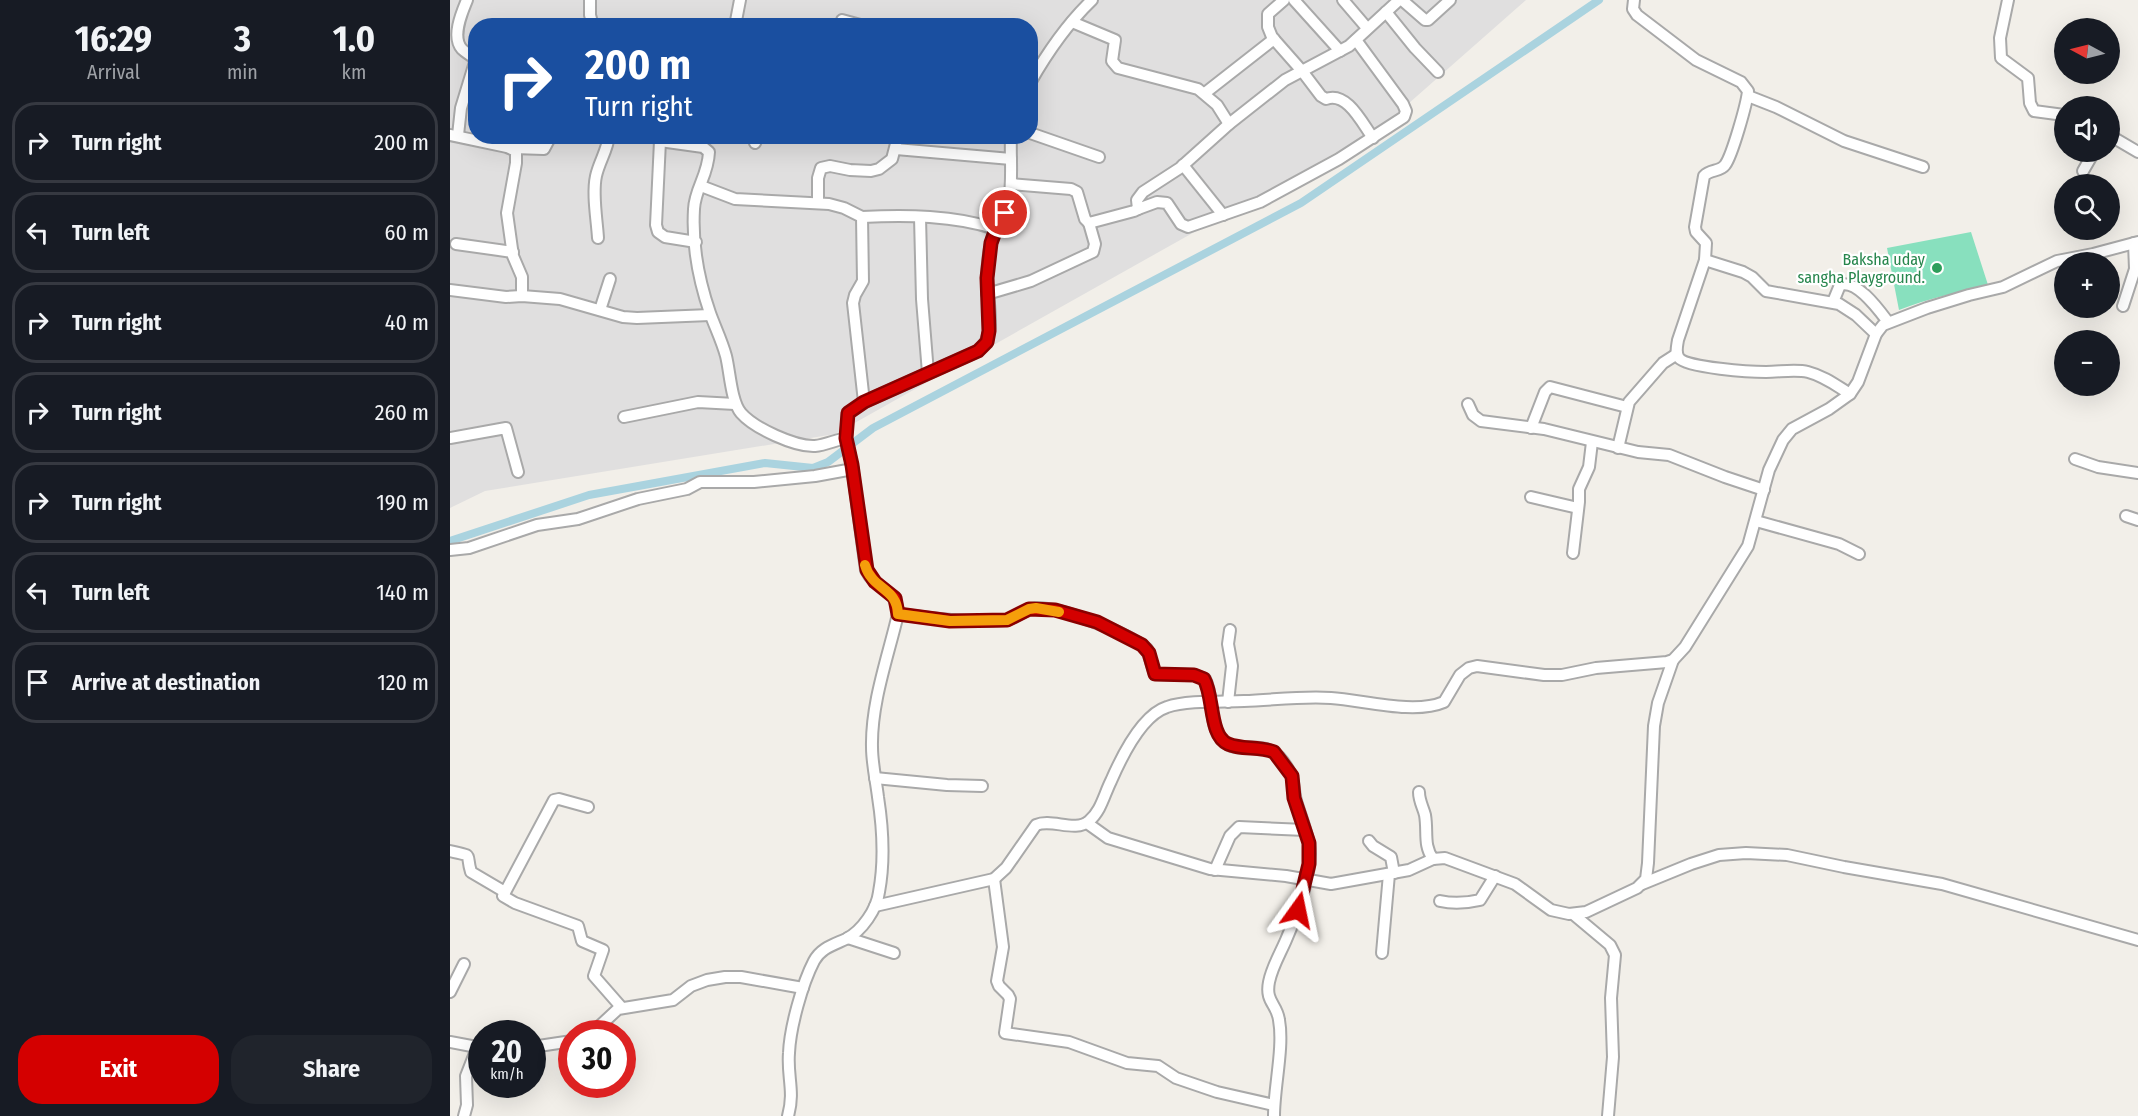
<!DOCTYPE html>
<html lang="en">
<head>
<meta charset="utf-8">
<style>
  :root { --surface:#171b24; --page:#20242c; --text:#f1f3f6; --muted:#9ea1a6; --line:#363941; --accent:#d40000 }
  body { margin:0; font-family:"Fira Sans Condensed",sans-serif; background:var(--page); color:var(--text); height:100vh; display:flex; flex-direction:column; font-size:22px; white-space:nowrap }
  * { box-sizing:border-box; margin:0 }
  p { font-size:20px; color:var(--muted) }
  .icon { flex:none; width:33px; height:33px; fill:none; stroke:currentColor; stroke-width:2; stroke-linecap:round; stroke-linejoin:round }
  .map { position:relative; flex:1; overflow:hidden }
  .panel { display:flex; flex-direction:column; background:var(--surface); width:450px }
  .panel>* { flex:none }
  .top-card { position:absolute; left:18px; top:18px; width:570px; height:126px; border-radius:24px; box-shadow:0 6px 24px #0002; background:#1a4fa0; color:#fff; overflow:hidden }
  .needle { width:39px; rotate:277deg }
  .fabs { position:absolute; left:1604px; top:18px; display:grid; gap:12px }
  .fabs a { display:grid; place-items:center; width:66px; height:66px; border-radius:50%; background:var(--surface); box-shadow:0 6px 24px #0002; font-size:30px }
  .speed { position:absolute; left:18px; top:1020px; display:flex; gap:12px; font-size:30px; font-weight:700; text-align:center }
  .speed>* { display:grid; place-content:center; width:78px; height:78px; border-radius:50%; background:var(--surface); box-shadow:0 6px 24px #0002; line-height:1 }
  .speed small { font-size:15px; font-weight:400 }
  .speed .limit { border:9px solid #d22; background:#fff; color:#111 }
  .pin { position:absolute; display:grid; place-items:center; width:51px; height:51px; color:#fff; margin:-26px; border:3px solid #fff; border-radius:50%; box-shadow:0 2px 6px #0007 }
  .me { position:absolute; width:66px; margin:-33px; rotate:12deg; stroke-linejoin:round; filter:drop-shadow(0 0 4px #0008) }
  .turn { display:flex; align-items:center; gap:21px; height:126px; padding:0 18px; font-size:27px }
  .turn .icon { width:78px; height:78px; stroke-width:2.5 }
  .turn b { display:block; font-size:42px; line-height:51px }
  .eta { display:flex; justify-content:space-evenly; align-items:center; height:102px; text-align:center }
  .eta b { font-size:36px; font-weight:700; line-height:42px }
  .primary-button { display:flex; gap:12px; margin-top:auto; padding:12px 18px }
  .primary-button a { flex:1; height:69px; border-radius:24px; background:var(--accent); color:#fff; font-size:24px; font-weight:700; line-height:69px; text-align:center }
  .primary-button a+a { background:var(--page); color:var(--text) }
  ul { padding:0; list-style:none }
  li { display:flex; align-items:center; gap:18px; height:81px; margin:0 12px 9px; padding:0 6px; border:3px solid var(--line); border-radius:24px }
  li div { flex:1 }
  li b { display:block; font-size:22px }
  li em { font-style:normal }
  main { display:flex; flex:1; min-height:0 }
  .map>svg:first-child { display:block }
  .residential { fill:#e0dfdf; fill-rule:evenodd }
  .pitch { fill:#88e0be }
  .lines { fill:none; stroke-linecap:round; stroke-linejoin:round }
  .canal { stroke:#aad3df; stroke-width:8 }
  .minor-casing { stroke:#a9a9a9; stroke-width:14 }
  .minor { stroke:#fff; stroke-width:10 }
  .route-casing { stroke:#8a0000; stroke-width:15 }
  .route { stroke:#d40000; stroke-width:10 }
  .slow { stroke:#f59e0b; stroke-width:10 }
  .leisure-dot { fill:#2e9e5b; stroke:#fff; stroke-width:2 }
  .labels { text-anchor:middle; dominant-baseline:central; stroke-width:4.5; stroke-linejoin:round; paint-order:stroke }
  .leisure-label { font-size:16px; fill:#27864d; stroke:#fff; text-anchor:end }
</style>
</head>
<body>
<main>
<section class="panel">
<div class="eta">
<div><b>16:29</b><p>Arrival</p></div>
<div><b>3</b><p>min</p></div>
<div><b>1.0</b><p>km</p></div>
</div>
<ul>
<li><svg class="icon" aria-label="right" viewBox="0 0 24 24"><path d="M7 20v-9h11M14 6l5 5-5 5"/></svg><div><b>Turn right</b></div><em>200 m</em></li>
<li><svg class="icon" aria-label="left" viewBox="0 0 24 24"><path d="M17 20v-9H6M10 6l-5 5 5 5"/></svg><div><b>Turn left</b></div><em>60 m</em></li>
<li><svg class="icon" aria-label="right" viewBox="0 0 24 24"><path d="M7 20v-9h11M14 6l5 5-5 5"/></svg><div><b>Turn right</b></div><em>40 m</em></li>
<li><svg class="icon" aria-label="right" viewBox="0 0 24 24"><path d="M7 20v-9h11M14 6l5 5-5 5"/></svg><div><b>Turn right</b></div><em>260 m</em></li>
<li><svg class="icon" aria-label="right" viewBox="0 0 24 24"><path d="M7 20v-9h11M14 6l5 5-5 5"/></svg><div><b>Turn right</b></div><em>190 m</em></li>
<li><svg class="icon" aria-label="left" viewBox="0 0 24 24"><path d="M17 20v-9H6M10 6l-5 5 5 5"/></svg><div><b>Turn left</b></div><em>140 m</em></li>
<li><svg class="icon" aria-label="arrive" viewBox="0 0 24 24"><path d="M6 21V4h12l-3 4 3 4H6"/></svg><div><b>Arrive at destination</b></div><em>120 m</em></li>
</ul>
<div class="primary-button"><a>Exit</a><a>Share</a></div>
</section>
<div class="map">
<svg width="1688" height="1116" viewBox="0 0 1688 1116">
  <rect width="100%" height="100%" fill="#f2efe9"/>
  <path class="residential" d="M0,0H1076L933,126L385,434L35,491L0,508ZM26,26H580V136H26Z"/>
  <path class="pitch" d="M1521,232L1539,288C1507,291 1478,299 1449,310L1437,248Z"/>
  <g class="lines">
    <path class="canal" d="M0,541L139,495L315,463L363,468L378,462L423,428L851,203L1149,0"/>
    <g class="minor-casing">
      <g id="minor">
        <path d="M140,0V15L143,26"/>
        <path d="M834,0L818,14V27L822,37L852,71L871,96L876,99C897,91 912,123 923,138"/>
        <path d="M844,0L890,51"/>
        <path d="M893,0L917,28"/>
        <path d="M952,0L975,20H978L1000,0"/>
        <path d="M1184,0L1183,9L1187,15L1246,60L1291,82L1298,91C1297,103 1282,156 1275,165C1270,172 1260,169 1254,176L1245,227L1246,232L1256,243L1255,260L1228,340C1227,347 1225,353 1229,358C1237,368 1302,372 1316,372C1330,372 1345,369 1358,372C1374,376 1387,386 1400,394"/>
        <path d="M1558,0L1550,38L1551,58L1578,78L1580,103L1584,111L1614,115"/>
        <path d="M936,12L965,48L988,72"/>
        <path d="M392,20L414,26"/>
        <path d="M622,22L665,40L662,61L668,68L748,89L767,105L779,124"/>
        <path d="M285,26L290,0"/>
        <path d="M580,83C597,53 617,24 642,0"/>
        <path d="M755,93L824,39"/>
        <path d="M1298,96L1326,107L1394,141L1473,167"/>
        <path d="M580,133L649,157"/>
        <path d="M0,135L57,147L66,151V163L57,213L63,256L72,277V296"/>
        <path d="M8,135L11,108L25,62L24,58C20,55 15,52 12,49C1,37 12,12 17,0"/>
        <path d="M1659,135L1688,152"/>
        <path d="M204,136L210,141L253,147L259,152C258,176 245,188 244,209C242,243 249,281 260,313C265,327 272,341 276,356C280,372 281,401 291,413C304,428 345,447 365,446C375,445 386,440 396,438"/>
        <path d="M210,141L206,225L208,232L215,237L246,242"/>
        <path d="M305,143L308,136"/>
        <path d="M63,148L94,149L101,136"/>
        <path d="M446,149L561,159"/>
        <path d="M733,165L773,215"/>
        <path d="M1633,171L1644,152"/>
        <path d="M561,184L621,189L627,192L635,219L639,223L684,211L688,209L687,200L693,192L730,168L779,124L835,80L899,46L949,0"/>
        <path d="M251,186L285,199L379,204L394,208L412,217L413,281L405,295L403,303L414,402"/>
        <path d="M368,203V178L371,168L380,166L400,170L421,171L429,169L442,159L448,136"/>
        <path d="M688,209L707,202L717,203L731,224L738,227L810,202L889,159L954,117L956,111L953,104L906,40"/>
        <path d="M412,217C456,215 504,215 546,229"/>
        <path d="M470,217L472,299L478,373"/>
        <path d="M148,238C147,220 142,194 146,176C149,162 157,151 159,136"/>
        <path d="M6,244L63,252"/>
        <path d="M1255,260L1293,272L1302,277L1316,291L1389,304L1406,315L1426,334"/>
        <path d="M0,290L56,297L72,296L110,299L173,317L187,318L260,315"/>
        <path d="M537,294L581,281L643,252L645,244L639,223"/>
        <path d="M1383,302L1390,285C1407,279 1429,310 1438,322"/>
        <path d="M1673,306L1685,269L1684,243"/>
        <path d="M150,310L160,279"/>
        <path d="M1018,404L1023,415L1031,421L1094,429L1188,452L1219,455L1275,477L1314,490"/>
        <path d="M174,417L248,402L285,404"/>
        <path d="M1081,428L1095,392L1100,387L1177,407"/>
        <path d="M0,438L56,428L68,472"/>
        <path d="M1168,448L1179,402L1213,363L1227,354"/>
        <path d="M1625,459L1648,467L1688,473"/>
        <path d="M1081,497L1128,508"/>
        <path d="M1676,516L1688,520"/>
        <path d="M1306,521L1389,544L1409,554"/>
        <path d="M0,550L19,548L87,525L128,519L188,499L237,489L250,482H304L365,476L403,469"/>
        <path d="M1123,553L1129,502V489L1139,467L1142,442"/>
        <path d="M448,614C484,619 519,623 555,620C566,619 574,609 585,608C612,607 676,632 697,649L705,674L744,675L755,679C764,696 759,727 772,740C791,760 819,729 840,773C845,783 843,794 847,804C851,817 856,830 859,844C864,869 846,917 836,940C830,954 822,967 819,982C815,1002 827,1004 829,1020C834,1047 824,1087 824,1116"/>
        <path d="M778,702L782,666L778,644L780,630"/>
        <path d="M425,778L497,785L532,786"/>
        <path d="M969,792C969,801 973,807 975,815C978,832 973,845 983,859"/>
        <path d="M138,807L109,799L104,800L53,896L65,903L128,926L132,941L153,950L144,976L172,1008"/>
        <path d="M637,823L658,838L760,869L836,876L881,884L959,870L983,859L995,858L1065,884L1101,910L1119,914L1136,912L1187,888L1196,879L1198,863L1204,726L1208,703L1223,660"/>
        <path d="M919,841L923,846L941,857L944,873"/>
        <path d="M0,851C25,857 15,852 21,872L55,892"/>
        <path d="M765,870L780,836L789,827L855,830"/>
        <path d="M544,879L553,947L547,981L549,986L558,995L560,999L555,1033L619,1042L677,1063L708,1066L726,1078L767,1092L824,1105"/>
        <path d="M1192,884L1241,864L1269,855L1296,853L1337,855L1394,867L1492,884L1688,940"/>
        <path d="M990,901C1003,904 1017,903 1030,900L1045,876"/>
        <path d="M425,906L544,879L556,868L586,825C602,818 625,833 639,821C651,811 654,795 661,781C671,758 692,715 717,707C737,700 773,702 794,701C823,700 852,696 881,698C913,700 964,715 994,702L1010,675L1019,668L1027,666L1094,675H1112L1146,668L1217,662L1223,660L1235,647L1298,546L1319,470L1333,440L1342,429L1379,409L1400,394L1408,382L1426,334L1433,325L1477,308L1519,295L1553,287L1607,261L1643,254L1688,242"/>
        <path d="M1123,914L1160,945L1165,955L1161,998L1163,1057L1158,1116"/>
        <path d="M398,938L444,953"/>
        <path d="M932,953L939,874"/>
        <path d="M0,992L14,964"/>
        <path d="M141,1034L168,1009L223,1000L241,986L257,980L275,977H291L353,988"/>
        <path d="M0,1042L32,1048"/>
        <path d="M82,1047L122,1041"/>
        <path d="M14,1116L17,1105L16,1076L27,1048"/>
        <path d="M338,1116C345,1091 337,1077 339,1053C340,1028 352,984 364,961C371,948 383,945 396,939C412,931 427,909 429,892C435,860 433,829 428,797C426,780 422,764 422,747C421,703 438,657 448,614C447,588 426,591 416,570L402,465L396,438L398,413L414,402L528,351C549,335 536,299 537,276C538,261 539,245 545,231C550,221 556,212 559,201C563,180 560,158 561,136"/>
      </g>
    </g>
    <use href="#minor" class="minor"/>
  </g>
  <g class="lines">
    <g class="route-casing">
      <path id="route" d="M555,213L546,229L541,243L537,278L539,331L537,342L528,351L414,402L398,413L396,438L402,465L417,570L425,582L445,598L448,614L500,621L557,620L579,609L605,610L647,622L692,645L699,653L705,674L744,675L754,679C764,696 759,736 778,744C792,750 809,746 824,752L842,776L844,798L859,843V864L848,910"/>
    </g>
    <use href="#route" class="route"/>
    <path class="slow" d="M415,565C422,590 447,587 448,614L500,621L557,620L579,609L586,608L609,612"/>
  </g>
  <circle class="leisure-dot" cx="1487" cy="268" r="6"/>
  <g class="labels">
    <g class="leisure-label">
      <text x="1475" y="259">Baksha uday<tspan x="1475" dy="18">sangha Playground.</tspan></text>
    </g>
  </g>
</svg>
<div class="fabs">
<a><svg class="needle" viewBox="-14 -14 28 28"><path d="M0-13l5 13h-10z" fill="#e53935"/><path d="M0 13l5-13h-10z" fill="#9ea1a6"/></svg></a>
<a><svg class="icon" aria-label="sound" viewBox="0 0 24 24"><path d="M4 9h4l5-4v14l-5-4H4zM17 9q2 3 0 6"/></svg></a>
<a><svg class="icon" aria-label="search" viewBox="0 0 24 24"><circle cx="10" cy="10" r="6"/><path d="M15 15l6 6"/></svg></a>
<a>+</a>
<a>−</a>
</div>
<div class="speed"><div>20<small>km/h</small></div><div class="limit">30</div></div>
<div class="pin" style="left:555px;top:213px;background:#d93025"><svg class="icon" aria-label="arrive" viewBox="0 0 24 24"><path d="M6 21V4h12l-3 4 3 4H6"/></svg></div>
<svg class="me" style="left:848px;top:910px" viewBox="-20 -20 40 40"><path d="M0-17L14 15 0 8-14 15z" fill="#d40000" stroke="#fff" stroke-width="4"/></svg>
<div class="top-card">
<div class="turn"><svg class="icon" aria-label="right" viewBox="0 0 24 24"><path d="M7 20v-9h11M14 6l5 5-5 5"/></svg><div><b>200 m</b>Turn right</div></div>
</div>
</div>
</main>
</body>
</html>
